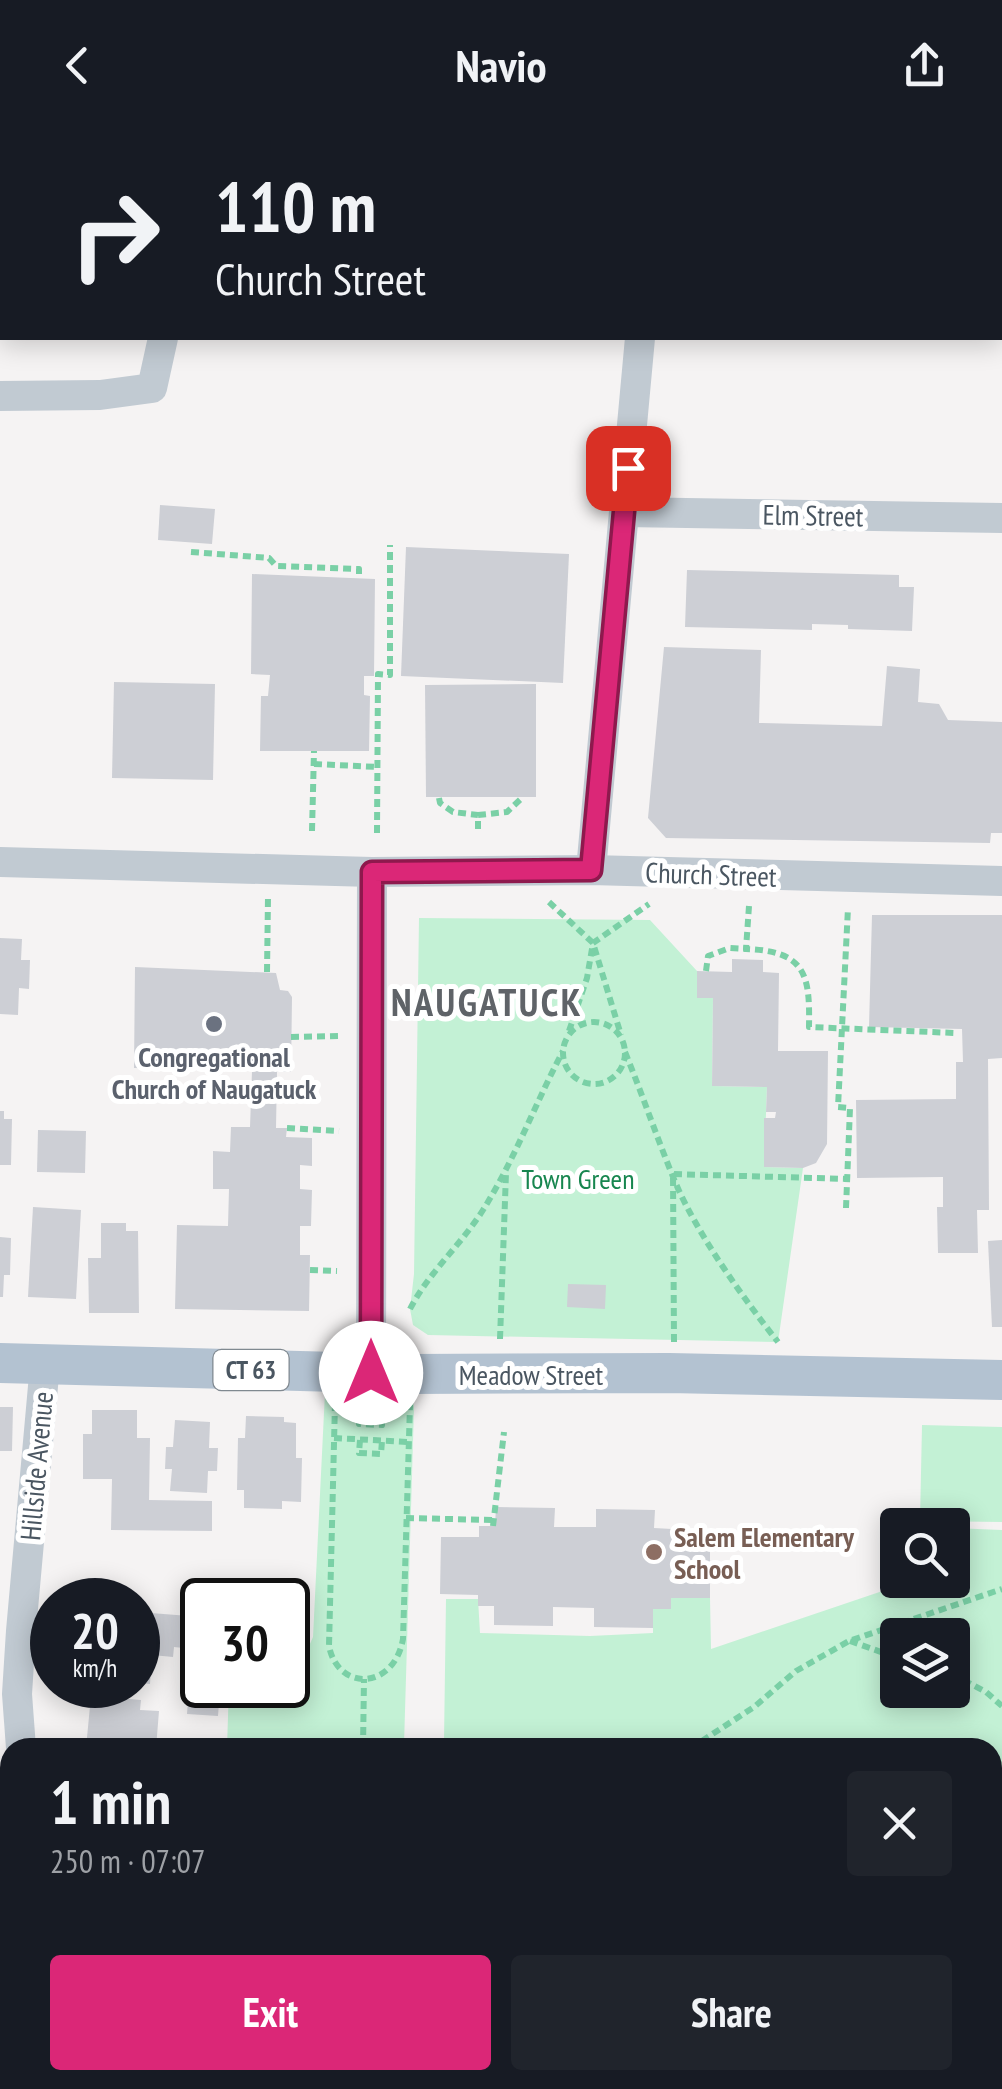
<!DOCTYPE html>
<html lang="en">
<head>
<meta charset="utf-8">
<style>
  :root { --surface:#171b24; --page:#20242c; --text:#f1f3f6; --muted:#9ea1a6; --accent:#db2777 }
  body { margin:0; font-family:"PT Sans Narrow",sans-serif; background:var(--page); color:var(--text); height:100vh; display:flex; flex-direction:column; font-size:38px; white-space:nowrap }
  * { box-sizing:border-box; margin:0 }
  p { font-size:32px; color:var(--muted) }
  .icon { flex:none; width:55px; height:55px; fill:none; stroke:currentColor; stroke-width:2; stroke-linecap:round; stroke-linejoin:round }
  .map { position:relative; flex:1; overflow:hidden }
  .side { position:absolute; left:0px; top:1608px; width:1002px; height:352px; display:flex; flex-direction:column; background:var(--surface); border-radius:30px 30px 0 0; box-shadow:0 5px 25px #0003 }
  .side>* { flex:none }
  .hud { position:absolute; left:0px; top:0px; width:1002px; height:210px; box-shadow:0 5px 25px #0003; background:#171b24; color:var(--text); overflow:hidden }
  .buttons { position:absolute; left:880px; top:1378px; display:grid; gap:20px }
  .buttons a { display:grid; place-items:center; width:90px; height:90px; border-radius:10px; background:var(--surface); box-shadow:0 5px 25px #0003; font-size:50px }
  .speed { position:absolute; left:30px; top:1448px; display:flex; gap:20px; font-size:50px; font-weight:700; text-align:center }
  .speed>* { display:grid; place-content:center; width:130px; height:130px; border-radius:50%; background:var(--surface); box-shadow:0 5px 25px #0003; line-height:1 }
  .speed small { font-size:25px; font-weight:400 }
  .speed .limit { border:5px solid #111; border-radius:15px; background:#fff; color:#111 }
  .pin { position:absolute; display:grid; place-items:center; width:85px; height:85px; color:#fff; margin:-42px; border-radius:20px; box-shadow:0 5px 15px #0006 }
  .me { position:absolute; width:110px; margin:-55px; rotate:0deg; stroke-linejoin:round; filter:drop-shadow(0 0 8px #0008) }
  .turn { display:flex; align-items:center; gap:35px; height:210px; padding:0 50px; font-size:45px }
  .turn .icon { width:130px; height:130px; stroke-width:2.5 }
  .turn b { display:block; font-size:70px; line-height:85px }
  .round { display:grid; place-items:center; flex:none; width:105px; height:105px; border-radius:10px; background:var(--page) }
  .summary { display:flex; align-items:center; justify-content:space-between; height:170px; padding:0 50px }
  h1 { font-size:60px; font-weight:600; line-height:75px }
  .cta { display:flex; gap:20px; margin-top:auto; padding:20px 50px }
  .cta a { flex:1; height:115px; border-radius:10px; background:var(--accent); color:#fff; font-size:40px; font-weight:600; line-height:115px; text-align:center }
  .cta a+a { background:var(--page); color:var(--text) }
  header { display:flex; justify-content:space-between; align-items:center; height:130px; padding:0 50px; background:var(--surface); font-size:45px; font-weight:600 }
  .map>svg:first-child { display:block }
  .green { fill:#c3f1d5; fill-rule:evenodd }
  .building { fill:#cdcfd5 }
  .lines { fill:none; stroke-linecap:round; stroke-linejoin:round }
  .path { stroke:#7ad0a6; stroke-width:6; stroke-dasharray:8 5; stroke-linecap:butt }
  .minor { stroke:#c1cad2; stroke-width:30 }
  .major { stroke:#b3c2d1; stroke-width:40 }
  .route-casing { stroke:#8e194d; stroke-width:25 }
  .route { stroke:#db2777; stroke-width:18 }
  .worship-dot { fill:#6b7280; stroke:#fff; stroke-width:4 }
  .education-dot { fill:#8d6e63; stroke:#fff; stroke-width:4 }
  .labels { text-anchor:middle; dominant-baseline:central; stroke-width:10; stroke-linejoin:round; paint-order:stroke }
  .shield { fill:#fff; stroke:#808990; stroke-width:2.5 }
  .shield-label { font-size:25px; font-weight:bold; fill:#4a5661 }
  .street-label { font-size:28px; fill:#4a5661; stroke:#fff }
  .worship-label { font-size:28px; font-weight:bold; fill:#5b616d; stroke:#fff }
  .park-label { font-size:28px; fill:#17864f; stroke:#fff }
  .education-label { font-size:28px; font-weight:bold; fill:#785e54; stroke:#fff; text-anchor:start }
  .district-label { font-size:38px; font-weight:bold; letter-spacing:2.5px; fill:#5f6368; stroke:#fff }
</style>
</head>
<body>
<header><svg class="icon" aria-label="back" viewBox="0 0 24 24"><path d="M15 5l-7 7 7 7"/></svg>Navio<svg class="icon" aria-label="share" viewBox="0 0 24 24"><path d="M12 15V3M7 8l5-5 5 5M5 13v7h14v-7"/></svg></header>
<div class="map">
<svg width="1002" height="1959" viewBox="0 0 1002 1959">
  <rect width="100%" height="100%" fill="#f5f3f3"/>
  <g class="green">
    <path d="M419,788L650,790L697,841V868H713L712,956L767,957L764,1037L803,1038L778,1212L428,1205L413,1195L410,1179L414,1144Z"/>
    <path d="M326,1242L411,1244L414,1278L404,1615L413,1617L227,1618L229,1555H288V1530L306,1523L313,1507Z"/>
    <path d="M922,1295L1002,1297V1392L920,1391Z"/>
    <path d="M953,1398L1002,1400V1883L993,1886L992,1618H451L444,1611L446,1469H478L480,1503L590,1506L653,1503V1479H671V1468H710L711,1519L915,1450H952ZM898,1505H952V1560H898Z"/>
    <path d="M478,1950H730L702,1959H467Z"/>
  </g>
  <g class="building">
    <path d="M160,375L215,379L212,414L158,410Z"/>
    <path d="M406,417L569,424L563,553L401,546Z"/>
    <path d="M687,440L899,445V457H914L912,501L848,499V495L812,494V500L685,497Z"/>
    <path d="M252,444L375,449L374,546H364V565L370,566L369,621H260L261,566H268L270,545L251,544Z"/>
    <path d="M664,517L761,520L759,593L882,596L887,536L920,539L918,572L939,574L948,590L1002,592V703H991L990,713L666,708L648,688Z"/>
    <path d="M114,552L215,554L213,650L112,648Z"/>
    <path d="M536,554V667H426L425,555Z"/>
    <path d="M872,785H1002V928L988,929L989,1080H977L978,1123H938L937,1077H943V1047L857,1048L856,970L956,969V932H963L962,899L869,897Z"/>
    <path d="M0,808L22,809L21,830H30L29,859L19,858L18,885L0,884Z"/>
    <path d="M732,829L763,830V842L779,843L778,921H828L827,1014L816,1033L803,1038L764,1037V988H775L776,982H766L767,957L712,956L713,868H697V841L732,842Z"/>
    <path d="M135,837L276,843L280,860L288,861L292,867L291,942H277L276,998H287L286,1007L312,1008V1036L300,1035V1059L312,1060L311,1096H300V1125H310L309,1181L175,1179L177,1095L228,1096L229,1059H213V1021L230,1022L231,997H250L252,941L134,938Z"/>
    <path d="M0,981H4V989H12L11,1035H0Z"/>
    <path d="M38,1000L86,1001L85,1043L37,1042Z"/>
    <path d="M33,1077L81,1080L76,1169L28,1167Z"/>
    <path d="M101,1093H126V1101H138L139,1183H89L88,1128H101Z"/>
    <path d="M0,1107L11,1108L10,1145H4L3,1167H0Z"/>
    <path d="M1002,1110V1197H992L988,1111Z"/>
    <path d="M568,1154L606,1155L605,1179L567,1177Z"/>
    <path d="M0,1277H13L12,1321H0Z"/>
    <path d="M92,1280H137V1308H150L149,1370L212,1371V1401L111,1400L112,1349H83V1304H92Z"/>
    <path d="M246,1286L284,1287V1292L296,1293V1328H302L301,1372L282,1371V1379L244,1378V1360H237L238,1308H245Z"/>
    <path d="M175,1290L210,1292L209,1318H218L217,1341H208L207,1363L170,1361L172,1339H165L166,1317H173Z"/>
    <path d="M496,1377L555,1378L554,1397H596V1379L655,1380L654,1398L672,1399V1410L710,1411V1468H671V1479H653V1498L594,1497V1478L553,1477V1496L494,1495V1476H478V1465L440,1464L441,1407H479V1396H495Z"/>
    <path d="M138,1482L202,1487V1520L174,1517L173,1527L152,1525L150,1554L138,1553Z"/>
    <path d="M189,1558L220,1560L218,1586L187,1584Z"/>
    <path d="M105,1567L141,1570L140,1580L159,1581L156,1618H86L90,1576L104,1577Z"/>
    <path d="M8,1802L10,1940L0,1947V1817L6,1813Z"/>
  </g>
  <g class="lines">
    <g class="path">
      <path d="M191,422L269,428L276,436L359,439V448"/>
      <path d="M314,634L378,637"/>
      <path d="M439,668L440,673L453,682L478,685V704"/>
      <path d="M478,685L507,682L523,667"/>
      <path d="M312,701L314,621"/>
      <path d="M377,703L378,544L390,545V415"/>
      <path d="M549,772L593,813L621,905"/>
      <path d="M749,776L746,819C806,821 810,845 809,897L955,903"/>
      <path d="M706,841L708,826L730,818L746,819"/>
      <path d="M267,842L268,767"/>
      <circle cx="594" cy="923" r="31"/>
      <path d="M569,901L587,848L593,813L649,774"/>
      <path d="M291,907L341,906"/>
      <path d="M625,922C643,966 658,1011 676,1054C698,1105 743,1168 778,1212"/>
      <path d="M287,998L339,1001"/>
      <path d="M846,1078L850,978L838,977L848,778"/>
      <path d="M310,1140L337,1141"/>
      <path d="M410,1179C429,1142 461,1115 483,1080C515,1029 535,974 563,921"/>
      <path d="M500,1209L506,1043"/>
      <path d="M674,1212L673,1044L848,1049"/>
      <path d="M335,1273L329,1516C338,1562 394,1560 403,1509L410,1275"/>
      <path d="M360,1275L359,1294L382,1295L383,1275"/>
      <path d="M334,1308L409,1312"/>
      <path d="M360,1310L359,1323L381,1324L382,1311"/>
      <path d="M406,1388L493,1390"/>
      <path d="M493,1396L504,1302"/>
      <path d="M850,1511L898,1528"/>
      <path d="M952,1544L986,1562L1002,1576"/>
      <path d="M363,1618L364,1549"/>
      <path d="M691,1618L754,1577L796,1541L849,1511L1002,1459"/>
      <path d="M0,1761L10,1743"/>
      <path d="M215,1959L217,1950"/>
    </g>
    <g class="minor">
      <path d="M169,0L170,2"/>
      <path d="M657,2V0"/>
      <path d="M0,266L100,265L152,258L163,208"/>
      <path d="M625,382L1002,388"/>
      <path d="M0,732L372,742L591,740L1002,751"/>
      <path d="M591,740L640,208"/>
      <path d="M371,1243L372,742"/>
      <path d="M21,1618L17,1564L21,1501L45,1234"/>
      <path d="M992,1932L1002,1928"/>
      <path d="M445,1959L456,1950"/>
      <path d="M880,1959L922,1950"/>
    </g>
    <path class="major" d="M0,1233L411,1244L669,1243L1002,1250"/>
  </g>
  <g class="lines">
    <g class="route-casing">
      <path id="route" d="M371,1243L372,742L591,740L628,338"/>
    </g>
    <use href="#route" class="route"/>
  </g>
  <circle class="worship-dot" cx="214" cy="894" r="10"/>
  <circle class="education-dot" cx="654" cy="1422" r="10"/>
  <g class="labels">
    <rect class="shield" x="213.5" y="1220" width="75" height="40" rx="8"/>
    <g class="shield-label">
      <text x="251" y="1240">CT 63</text>
    </g>
    <g class="street-label">
      <text transform="translate(813 385) rotate(1)">Elm Street</text>
      <text transform="translate(711 744) rotate(2)">Church Street</text>
      <text x="531" y="1244">Meadow Street</text>
      <text transform="translate(36 1336) rotate(-85)">Hillside Avenue</text>
    </g>
    <g class="worship-label">
      <text x="214" y="926">Congregational<tspan x="214" dy="32">Church of Naugatuck</tspan></text>
    </g>
    <g class="park-label">
      <text x="578" y="1048">Town Green</text>
    </g>
    <g class="education-label">
      <text x="674" y="1406">Salem Elementary<tspan x="674" dy="32">School</tspan></text>
    </g>
    <g class="district-label">
      <text x="487" y="871">NAUGATUCK</text>
    </g>
  </g>
</svg>
<div class="buttons">
<a><svg class="icon" aria-label="search" viewBox="0 0 24 24"><circle cx="10" cy="10" r="6"/><path d="M15 15l6 6"/></svg></a>
<a><svg class="icon" aria-label="layers" viewBox="0 0 24 24"><path d="M12 4l9 5-9 5-9-5zM3 14l9 5 9-5"/></svg></a>
</div>
<div class="speed"><div>20<small>km/h</small></div><div class="limit">30</div></div>
<div class="pin" style="left:628px;top:338px;background:#d93025"><svg class="icon" aria-label="arrive" viewBox="0 0 24 24"><path d="M6 21V4h12l-3 4 3 4H6"/></svg></div>
<svg class="me" style="left:371px;top:1243px" viewBox="-20 -20 40 40"><circle r="19" fill="#fff"/><path d="M0-13L10 11 0 6-10 11z" fill="#db2777"/></svg>
<div class="hud">
<div class="turn"><svg class="icon" aria-label="right" viewBox="0 0 24 24"><path d="M7 20v-9h11M14 6l5 5-5 5"/></svg><div><b>110 m</b>Church Street</div></div>
</div>
<section class="side">
<div class="summary"><div><h1>1 min</h1><p>250 m · 07:07</p></div><a class="round"><svg class="icon" aria-label="close" viewBox="0 0 24 24"><path d="M6 6l12 12M18 6L6 18"/></svg></a></div>
<div class="cta"><a>Exit</a><a>Share</a></div>
</section>
</div>
</body>
</html>
